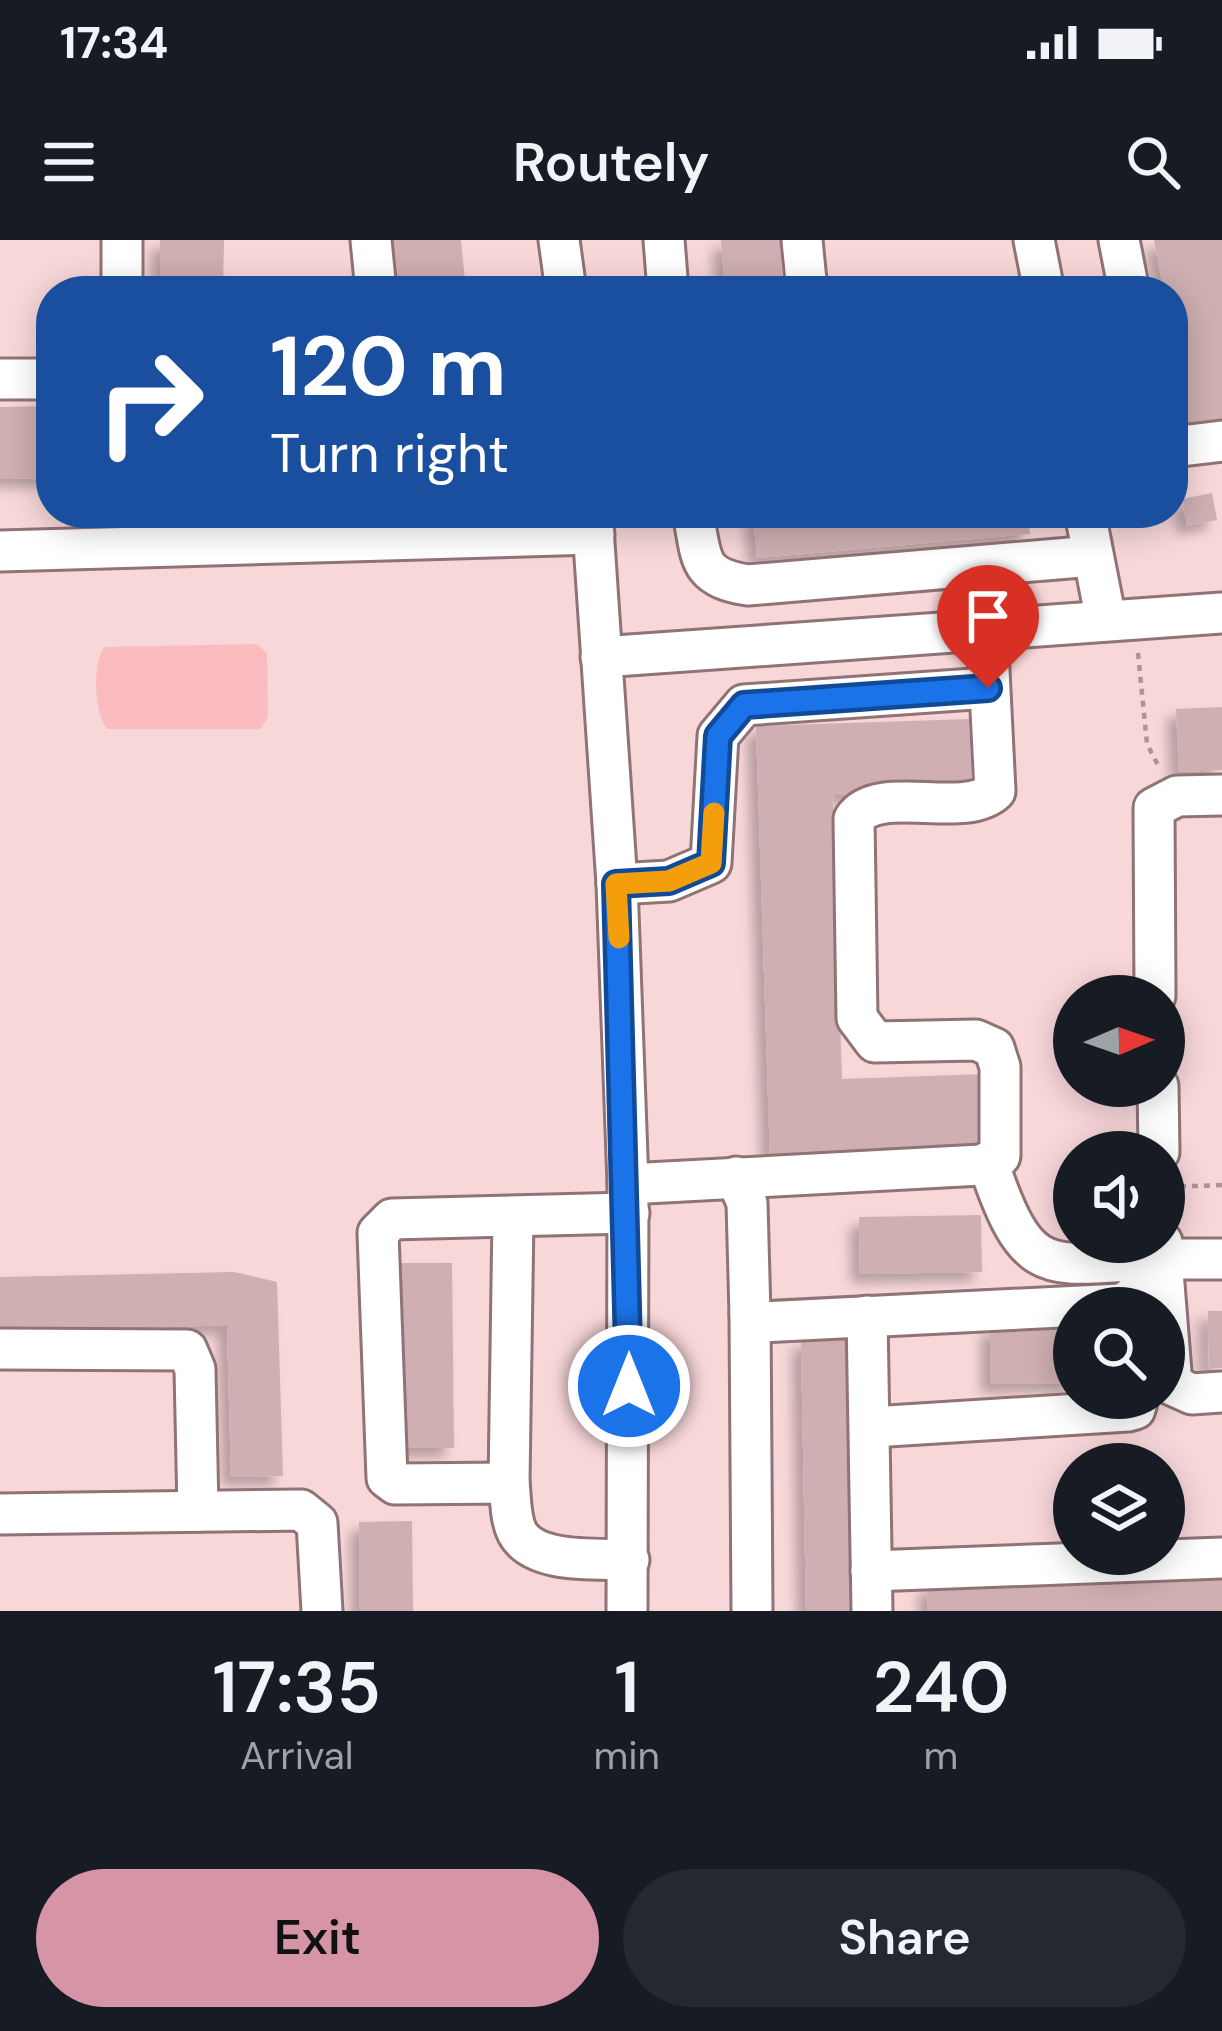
<!DOCTYPE html>
<html lang="en">
<head>
<meta charset="utf-8">
<style>
  :root { --surface:#171b24; --page:#242831; --text:#f1f3f6; --muted:#9ea1a6; --accent:#d695a6 }
  body { margin:0; font-family:"DM Sans",sans-serif; background:var(--page); color:var(--text); height:100vh; display:flex; flex-direction:column; font-size:45px; white-space:nowrap }
  * { box-sizing:border-box; margin:0 }
  p { font-size:39px; color:var(--muted) }
  .icon { flex:none; width:66px; height:66px; fill:none; stroke:currentColor; stroke-width:2; stroke-linecap:round; stroke-linejoin:round }
  .map { position:relative; height:1371px; overflow:hidden }
  .drawer { display:flex; flex-direction:column; background:var(--surface); flex:1 }
  .drawer>* { flex:none }
  .hud { position:absolute; left:36px; top:36px; width:1152px; height:252px; border-radius:48px; box-shadow:0 6px 30px #0003; background:#1a4fa0; color:#fff; overflow:hidden }
  .needle { width:78px; rotate:88deg }
  .buttons { position:absolute; left:1053px; top:735px; display:grid; gap:24px }
  .buttons a { display:grid; place-items:center; width:132px; height:132px; border-radius:50%; background:var(--surface); box-shadow:0 6px 30px #0003; font-size:60px }
  .pin { position:absolute; display:grid; place-items:center; width:102px; height:102px; color:#fff; margin:-123px -51px; border-radius:50% 50% 50% 0; rotate:-45deg; box-shadow:0 0 12px #0007 }
  .pin .icon { rotate:45deg }
  .me { position:absolute; width:132px; margin:-66px; rotate:0deg; stroke-linejoin:round; filter:drop-shadow(0 0 9px #0008) }
  .turn { display:flex; align-items:center; gap:42px; height:252px; padding:0 36px; font-size:54px }
  .turn .icon { width:156px; height:156px; stroke-width:2.5 }
  .turn b { display:block; font-size:84px; line-height:102px }
  .eta { display:flex; justify-content:space-evenly; align-items:center; height:204px; text-align:center }
  .eta b { font-size:72px; font-weight:600; line-height:84px }
  .primary-button { display:flex; gap:24px; margin-top:auto; padding:24px 36px }
  .primary-button a { flex:1; height:138px; border-radius:72px; background:var(--accent); color:#111; font-size:48px; font-weight:600; line-height:138px; text-align:center }
  .primary-button a+a { background:var(--page); color:var(--text) }
  .status { display:flex; justify-content:space-between; align-items:center; height:84px; padding:0 60px; background:var(--surface); direction:ltr }
  .status svg { height:33px; fill:currentColor }
  header { display:flex; justify-content:space-between; align-items:center; height:156px; padding:0 36px; background:var(--surface); font-size:54px; font-weight:600 }
  .map>svg:first-child { display:block }
  .green { fill:#fbbcc0 }
  .building { fill:#cfafb1; filter:url(#shadow) }
  .lines { fill:none; stroke-linecap:round; stroke-linejoin:round }
  .minor-casing { stroke:#907375; stroke-width:45 }
  .path { stroke:#ad9495; stroke-width:4.5; stroke-dasharray:6 6; stroke-linecap:butt }
  .minor { stroke:#fff; stroke-width:39 }
  .route-casing { stroke:#114b97; stroke-width:30 }
  .route { stroke:#1a73e8; stroke-width:21 }
  .slow { stroke:#f59e0b; stroke-width:21 }
</style>
</head>
<body>
<div class="status"><b>17:34</b><svg viewBox="0 0 49 12"><path d="M0 12V9h3v3zM5 12V6h3v6zM10 12V3h3v9zM15 12V0h3v12zM26 1h20v11H26zM47 4h2v5h-2z"/></svg></div>
<header><svg class="icon" aria-label="menu" viewBox="0 0 24 24"><path d="M4 6h16M4 12h16M4 18h16"/></svg>Routely<svg class="icon" aria-label="search" viewBox="0 0 24 24"><circle cx="10" cy="10" r="6"/><path d="M15 15l6 6"/></svg></header>
<div class="map">
<svg width="1222" height="1371" viewBox="0 0 1222 1371">
  <defs>
    <filter id="shadow"><feDropShadow dx="-9" dy="9" stdDeviation="6" flood-color="#0004"/></filter>
  </defs>
  <rect width="100%" height="100%" fill="#f8d7d9"/>
  <path class="green" d="M257,404L267,413L268,477L260,489H107C94,472 92,425 104,407Z"/>
  <g class="building">
    <path d="M160,0H224L223,51H160Z"/>
    <path d="M390,0H461L466,51H395Z"/>
    <path d="M721,0H780L783,51H725Z"/>
    <path d="M1154,0H1222V180L1190,186L1173,98V51H1164Z"/>
    <path d="M51,166V238L0,239V167Z"/>
    <path d="M1212,253L1217,280L1187,286L1182,259Z"/>
    <path d="M753,273H1028L1030,294L757,318Z"/>
    <path d="M1222,467V530L1179,532L1176,469Z"/>
    <path d="M969,479L972,550L833,555L842,839L985,834L988,911L770,918L756,486Z"/>
    <path d="M981,975L982,1032L860,1034L859,977Z"/>
    <path d="M399,1023H452L454,1208H401Z"/>
    <path d="M234,1032L277,1042L283,1236L231,1237L227,1085L0,1093V1037Z"/>
    <path d="M1208,1071H1222V1128H1209Z"/>
    <path d="M1074,1084V1143L990,1144V1086Z"/>
    <path d="M853,1099L858,1371H806L801,1100Z"/>
    <path d="M412,1281L413,1371H360L359,1282Z"/>
    <path d="M1222,1335V1371H928L927,1344Z"/>
  </g>
  <g class="lines">
    <g class="minor-casing">
      <g id="minor">
        <path d="M122,0V51"/>
        <path d="M371,0L376,51"/>
        <path d="M559,0L566,51"/>
        <path d="M664,0L668,51"/>
        <path d="M802,0L807,51"/>
        <path d="M1034,0L1044,51"/>
        <path d="M1119,0L1129,51"/>
        <path d="M0,139H51"/>
        <path d="M1173,207L1222,201"/>
        <path d="M592,273L617,644L628,944L627,1371"/>
        <path d="M693,273C702,319 697,337 748,345L1093,316"/>
        <path d="M1085,273L1106,380"/>
        <path d="M0,311L594,294"/>
        <path d="M601,417L1222,373"/>
        <path d="M617,644L669,641L711,623L718,496L744,465L988,448"/>
        <path d="M1155,756L1154,568L1177,556L1222,555"/>
        <path d="M1158,846L1159,912"/>
        <path d="M989,925C1029,1044 1048,1024 1162,1019"/>
        <path d="M736,937L747,963L750,1075L760,1082L1121,1064L1132,1058L1162,1019"/>
        <path d="M628,944L981,925L1000,916V827L994,808L976,800L875,802L857,778L854,579C878,543 963,580 995,551L987,390"/>
        <path d="M629,973L392,979L378,993L387,1238L395,1244L509,1243C511,1258 510,1278 517,1292C534,1325 599,1318 629,1320"/>
        <path d="M1162,1002V1019H1222"/>
        <path d="M1162,1019L1172,1145L1192,1154L1222,1152"/>
        <path d="M750,1075L752,1371"/>
        <path d="M867,1076L872,1371"/>
        <path d="M0,1109L187,1110L195,1129L198,1271"/>
        <path d="M872,1187L1128,1171L1135,1169L1138,1158"/>
        <path d="M509,1243L513,977"/>
        <path d="M0,1274L301,1270L317,1283L322,1371"/>
        <path d="M871,1331L1222,1318"/>
      </g>
    </g>
    <g class="path">
      <path d="M1138,413L1147,504L1160,529"/>
      <path d="M1168,947L1222,945"/>
    </g>
    <use href="#minor" class="minor"/>
  </g>
  <g class="lines">
    <g class="route-casing">
      <path id="route" d="M629,1146L616,644L669,641L711,623L718,496L744,465L988,448"/>
    </g>
    <use href="#route" class="route"/>
    <path class="slow" d="M619,698L616,644L669,641L711,623L714,573"/>
  </g>
</svg>
<div class="buttons">
<a><svg class="needle" viewBox="-14 -14 28 28"><path d="M0-13l5 13h-10z" fill="#e53935"/><path d="M0 13l5-13h-10z" fill="#9ea1a6"/></svg></a>
<a><svg class="icon" aria-label="sound" viewBox="0 0 24 24"><path d="M4 9h4l5-4v14l-5-4H4zM17 9q2 3 0 6"/></svg></a>
<a><svg class="icon" aria-label="search" viewBox="0 0 24 24"><circle cx="10" cy="10" r="6"/><path d="M15 15l6 6"/></svg></a>
<a><svg class="icon" aria-label="layers" viewBox="0 0 24 24"><path d="M12 4l9 5-9 5-9-5zM3 14l9 5 9-5"/></svg></a>
</div>
<div class="pin" style="left:988px;top:448px;background:#d93025"><svg class="icon" aria-label="arrive" viewBox="0 0 24 24"><path d="M6 21V4h12l-3 4 3 4H6"/></svg></div>
<svg class="me" style="left:629px;top:1146px" viewBox="-20 -20 40 40"><circle r="17" fill="#1a73e8" stroke="#fff" stroke-width="3"/><path d="M0-11L8 9 0 5-8 9z" fill="#fff"/></svg>
<div class="hud">
<div class="turn"><svg class="icon" aria-label="right" viewBox="0 0 24 24"><path d="M7 20v-9h11M14 6l5 5-5 5"/></svg><div><b>120 m</b>Turn right</div></div>
</div>
</div>
<section class="drawer">
<div class="eta">
<div><b>17:35</b><p>Arrival</p></div>
<div><b>1</b><p>min</p></div>
<div><b>240</b><p>m</p></div>
</div>
<div class="primary-button"><a>Exit</a><a>Share</a></div>
</section>
</body>
</html>
